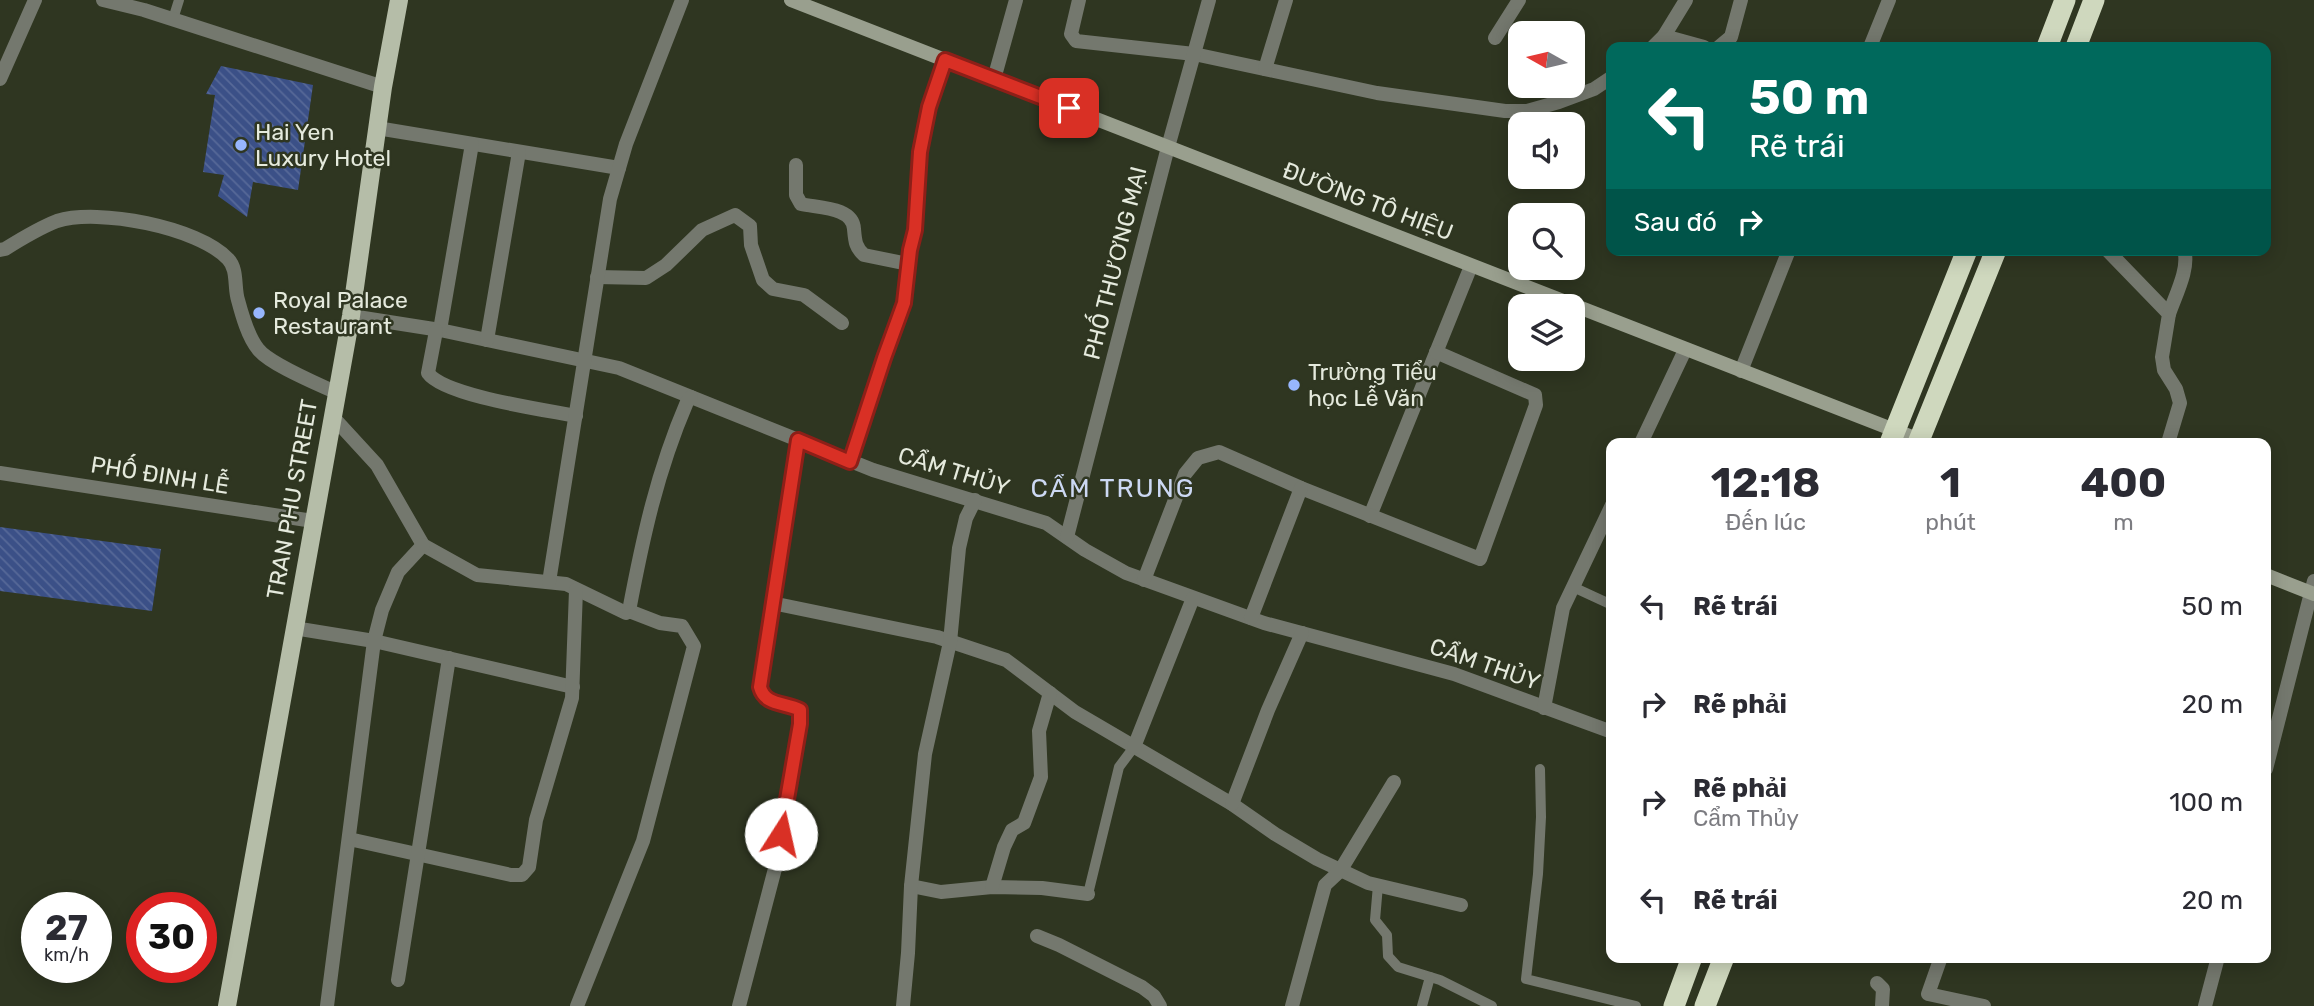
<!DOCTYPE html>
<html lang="vi">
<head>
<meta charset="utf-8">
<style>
  :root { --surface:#fff; --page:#f7f7f7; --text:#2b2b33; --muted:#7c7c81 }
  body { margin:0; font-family:Rubik,sans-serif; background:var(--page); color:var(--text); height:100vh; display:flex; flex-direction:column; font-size:26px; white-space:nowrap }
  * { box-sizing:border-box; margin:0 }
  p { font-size:23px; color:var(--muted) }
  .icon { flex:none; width:38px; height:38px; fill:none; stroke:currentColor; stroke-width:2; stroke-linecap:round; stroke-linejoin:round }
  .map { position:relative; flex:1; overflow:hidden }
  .sheet { position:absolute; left:1606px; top:438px; width:665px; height:525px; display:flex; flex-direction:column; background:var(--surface); border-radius:14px; box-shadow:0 4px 18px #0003 }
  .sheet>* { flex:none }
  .hud { position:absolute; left:1606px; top:42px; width:665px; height:214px; border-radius:14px; box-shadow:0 4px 18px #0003; background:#00695c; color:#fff; overflow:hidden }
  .needle { width:46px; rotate:278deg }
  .controls { position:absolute; left:1508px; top:21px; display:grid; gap:14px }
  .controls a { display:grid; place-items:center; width:77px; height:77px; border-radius:14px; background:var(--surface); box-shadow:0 4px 18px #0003; font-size:35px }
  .speed { position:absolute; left:21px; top:892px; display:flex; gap:14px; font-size:35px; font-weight:700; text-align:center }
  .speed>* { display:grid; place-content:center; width:91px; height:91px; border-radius:50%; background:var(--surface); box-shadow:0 4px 18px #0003; line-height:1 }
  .speed small { font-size:18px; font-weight:400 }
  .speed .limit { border:10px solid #d22; background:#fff; color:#111 }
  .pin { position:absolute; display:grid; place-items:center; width:60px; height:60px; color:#fff; margin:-30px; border-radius:14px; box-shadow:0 4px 10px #0006 }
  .me { position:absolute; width:77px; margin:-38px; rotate:10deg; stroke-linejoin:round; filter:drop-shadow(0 0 5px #0008) }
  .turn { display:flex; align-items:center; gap:24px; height:147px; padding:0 28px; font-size:32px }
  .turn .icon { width:91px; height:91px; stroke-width:2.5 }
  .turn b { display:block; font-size:49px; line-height:60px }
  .then { display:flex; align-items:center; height:66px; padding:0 28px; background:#0003; gap:14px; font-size:26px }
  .eta { display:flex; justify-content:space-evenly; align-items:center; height:119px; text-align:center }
  .eta b { font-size:42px; font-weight:700; line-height:49px }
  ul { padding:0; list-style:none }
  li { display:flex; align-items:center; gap:21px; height:98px; padding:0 28px }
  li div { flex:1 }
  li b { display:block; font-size:26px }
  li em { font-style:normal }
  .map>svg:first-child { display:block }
  .building { fill:url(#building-back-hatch) }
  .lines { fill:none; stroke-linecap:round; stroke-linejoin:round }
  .lane { stroke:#74786e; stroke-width:10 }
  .street { stroke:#74786e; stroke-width:14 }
  .secondary { stroke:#999f8e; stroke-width:14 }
  .primary { stroke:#b5bda8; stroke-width:18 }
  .highway { stroke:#cfd8be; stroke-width:21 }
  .route-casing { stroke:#8d1f18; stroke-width:18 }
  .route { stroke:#d93025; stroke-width:12 }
  .poi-dot { fill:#97b6fd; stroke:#2f3621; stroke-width:2.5 }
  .labels { text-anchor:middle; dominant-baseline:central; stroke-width:5; stroke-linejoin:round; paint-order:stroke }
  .poi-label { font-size:23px; fill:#e5eadd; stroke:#2f3621; text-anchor:start }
  .street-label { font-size:23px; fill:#e5eadd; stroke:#2f3621 }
  .quarter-label { font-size:26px; letter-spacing:2px; fill:#ccd8f3; stroke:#2f3621 }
</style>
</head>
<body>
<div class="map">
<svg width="2314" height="1006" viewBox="0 0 2314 1006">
  <defs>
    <pattern id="building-back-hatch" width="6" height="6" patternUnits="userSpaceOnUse" patternTransform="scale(1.75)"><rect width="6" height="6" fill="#3b5087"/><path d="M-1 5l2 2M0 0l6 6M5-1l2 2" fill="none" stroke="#576998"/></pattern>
  </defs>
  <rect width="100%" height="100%" fill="#2f3621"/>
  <g class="building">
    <path d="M221,66L313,85L298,190L253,182L247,217L218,196L224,175L203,172L215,95L206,94Z"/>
    <path d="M0,527L161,549L152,611L0,591Z"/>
  </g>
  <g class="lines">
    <g class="lane">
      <path d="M173,19L179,0"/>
      <path d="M1573,587L1612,605"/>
      <path d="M1540,769L1541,817L1538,874L1526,979L1636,1006"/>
      <path d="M1378,885L1375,920L1387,935L1388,956L1398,967L1440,980L1492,1006"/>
      <path d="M1088,894L1119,767L1134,747"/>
      <path d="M1422,1006L1430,977"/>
    </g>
    <g class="street">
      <path d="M103,0L144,10L383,87"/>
      <path d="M1079,0L1071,34L1076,41L1194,54L1377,93L1505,111H1527L1559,102L1594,89L1612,77"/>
      <path d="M1664,36L1704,47"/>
      <path d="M1495,38L1519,0"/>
      <path d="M1653,47L1664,36L1686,0"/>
      <path d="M1719,47L1731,37L1741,0"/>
      <path d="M1870,47L1889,0"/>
      <path d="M1265,69L1286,0"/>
      <path d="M0,79L35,0"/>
      <path d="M994,79L1016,0"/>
      <path d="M377,128L619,168"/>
      <path d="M796,165V195L801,204C819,208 853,207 854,229C855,240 855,247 864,255L908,264"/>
      <path d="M0,250L5,249C21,239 39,228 57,221C98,208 198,227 228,259C238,269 234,288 238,300C242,315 248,337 258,349C269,364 318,384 337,393"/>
      <path d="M2107,250L2169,314L2162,357L2164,370L2176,389L2180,403L2168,443"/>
      <path d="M597,277L646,278L666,265L702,230L735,215L750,226L751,245L763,280L773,289L804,295L842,323"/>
      <path d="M2169,314C2175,296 2190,268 2184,250"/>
      <path d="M351,316L440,330L619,368L873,470L1046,523L1085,550L1126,573L1264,623L1454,674L1612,732"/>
      <path d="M440,330L472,144"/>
      <path d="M436,331L428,373C444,396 546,410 576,416"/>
      <path d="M487,340L519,152"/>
      <path d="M1741,371L1789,250"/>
      <path d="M332,416L377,465L423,545L477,575L566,584L626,613L629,611L660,623L682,626L694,646L643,841L577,1006"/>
      <path d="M1641,443L1685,350"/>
      <path d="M851,462L884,357L904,303L910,250L915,231L920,152L929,107L945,60"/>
      <path d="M0,473L313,521"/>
      <path d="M1370,516L1471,266"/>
      <path d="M1067,537L1168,147L1209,0"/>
      <path d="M1144,580L1185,474L1198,458L1219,452L1301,488L1480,559L1536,405L1535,395L1436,352"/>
      <path d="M549,582L610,199L626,144L682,0"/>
      <path d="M772,603L937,637L1006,660L1075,712L1232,804L1275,834L1317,859L1368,883L1461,905"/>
      <path d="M629,611C643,537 657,472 687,402L691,397"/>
      <path d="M1251,618L1301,488"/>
      <path d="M294,628L374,641L573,687"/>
      <path d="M1544,708L1563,608L1612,505"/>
      <path d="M1134,747L1193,598"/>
      <path d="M2266,769L2314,581"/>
      <path d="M1232,804L1268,710L1302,633"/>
      <path d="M349,839L511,875H522L529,867L536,820L572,698L576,590"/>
      <path d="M911,886L941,892L992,887L1042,888L1088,894"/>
      <path d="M992,887L1004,847L1012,830L1024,823L1041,777L1039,731L1050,693"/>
      <path d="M1037,936L1059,945L1142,987L1154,996L1160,1006"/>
      <path d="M1941,957L1928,994L1984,1006"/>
      <path d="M398,980L449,658"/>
      <path d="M1877,983L1883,989L1882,1006"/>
      <path d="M327,1006L374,641L382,610L398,572L423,545"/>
      <path d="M739,1006L777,861L800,724V710C785,702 765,706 760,687L798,440"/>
      <path d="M903,1006L908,953L911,886L925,754L950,642L959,548L966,518L975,500"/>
      <path d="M1292,1006L1325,885L1340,871L1394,782"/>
      <path d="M2205,1006L2218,957"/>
    </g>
    <g class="secondary">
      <path d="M791,0L1925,442"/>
      <path d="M2266,575L2314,594"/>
    </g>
    <path class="primary" d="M227,1006L351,316L383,87L399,0"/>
    <g class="highway">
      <path d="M2047,47L2065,0"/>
      <path d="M2076,47L2094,0"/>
      <path d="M1890,443L1967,250"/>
      <path d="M1918,443L1996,250"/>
      <path d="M1674,1006L1692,957"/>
      <path d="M1705,1006L1724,957"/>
    </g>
  </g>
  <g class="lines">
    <g class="route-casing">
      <path id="route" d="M781,834L800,724V710C785,702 765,706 760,687L798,440L850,462L884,358L904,303L910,250L915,230L920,152L929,107L945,60L1069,108"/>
    </g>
    <use href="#route" class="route"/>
  </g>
  <g class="poi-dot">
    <circle cx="241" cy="145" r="7"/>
    <circle cx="259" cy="313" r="7"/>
    <circle cx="1294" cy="385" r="7"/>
  </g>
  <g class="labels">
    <g class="poi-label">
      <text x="255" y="132">Hai Yen<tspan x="255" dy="26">Luxury Hotel</tspan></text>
      <text x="273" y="300">Royal Palace<tspan x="273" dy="26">Restaurant</tspan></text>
      <text x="1308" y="372">Trường Tiểu<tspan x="1308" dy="26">học Lễ Văn</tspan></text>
    </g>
    <g class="street-label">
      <text transform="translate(1368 201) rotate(21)">ĐƯỜNG TÔ HIỆU</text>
      <text transform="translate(1115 263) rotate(-76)">PHỐ THƯƠNG MẠI</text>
      <text transform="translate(954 471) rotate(17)">CẨM THỦY</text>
      <text transform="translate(160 475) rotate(9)">PHỐ ĐINH LỄ</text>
      <text transform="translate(292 499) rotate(-80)">TRAN PHU STREET</text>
      <text transform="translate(1485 664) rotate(19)">CẨM THỦY</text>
    </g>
    <g class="quarter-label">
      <text x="1113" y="488">CẨM TRUNG</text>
    </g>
  </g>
</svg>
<div class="controls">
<a><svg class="needle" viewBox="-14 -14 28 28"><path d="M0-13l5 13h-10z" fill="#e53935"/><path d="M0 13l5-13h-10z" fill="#7c7c81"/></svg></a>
<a><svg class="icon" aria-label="sound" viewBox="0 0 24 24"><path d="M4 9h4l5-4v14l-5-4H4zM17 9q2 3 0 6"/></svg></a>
<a><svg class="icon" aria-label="search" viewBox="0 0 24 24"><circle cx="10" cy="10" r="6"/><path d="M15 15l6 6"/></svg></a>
<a><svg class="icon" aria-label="layers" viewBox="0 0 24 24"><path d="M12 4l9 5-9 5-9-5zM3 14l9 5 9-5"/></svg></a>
</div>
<div class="speed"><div>27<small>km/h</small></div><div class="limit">30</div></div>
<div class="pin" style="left:1069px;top:108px;background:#d93025"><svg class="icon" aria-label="arrive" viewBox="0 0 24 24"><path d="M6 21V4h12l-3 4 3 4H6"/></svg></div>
<svg class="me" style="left:781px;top:834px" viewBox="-20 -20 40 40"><circle r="19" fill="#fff"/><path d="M0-13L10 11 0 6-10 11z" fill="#d93025"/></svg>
<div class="hud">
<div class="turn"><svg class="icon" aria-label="left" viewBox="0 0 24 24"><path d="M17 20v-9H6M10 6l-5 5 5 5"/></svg><div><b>50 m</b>Rẽ trái</div></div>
<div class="then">Sau đó<svg class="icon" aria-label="right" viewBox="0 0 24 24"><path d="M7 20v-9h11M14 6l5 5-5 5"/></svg></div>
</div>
<section class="sheet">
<div class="eta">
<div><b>12:18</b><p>Đến lúc</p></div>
<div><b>1</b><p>phút</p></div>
<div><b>400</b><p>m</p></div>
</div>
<ul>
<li><svg class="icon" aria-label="left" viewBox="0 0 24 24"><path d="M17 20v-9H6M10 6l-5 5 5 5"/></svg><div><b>Rẽ trái</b></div><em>50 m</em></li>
<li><svg class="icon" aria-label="right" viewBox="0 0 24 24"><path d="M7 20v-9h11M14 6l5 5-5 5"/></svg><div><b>Rẽ phải</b></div><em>20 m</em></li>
<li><svg class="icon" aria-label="right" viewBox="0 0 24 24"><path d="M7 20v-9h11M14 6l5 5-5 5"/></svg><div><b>Rẽ phải</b><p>Cẩm Thủy</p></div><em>100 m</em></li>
<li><svg class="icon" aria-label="left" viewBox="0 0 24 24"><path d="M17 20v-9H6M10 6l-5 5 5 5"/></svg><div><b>Rẽ trái</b></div><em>20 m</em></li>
</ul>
</section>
</div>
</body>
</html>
